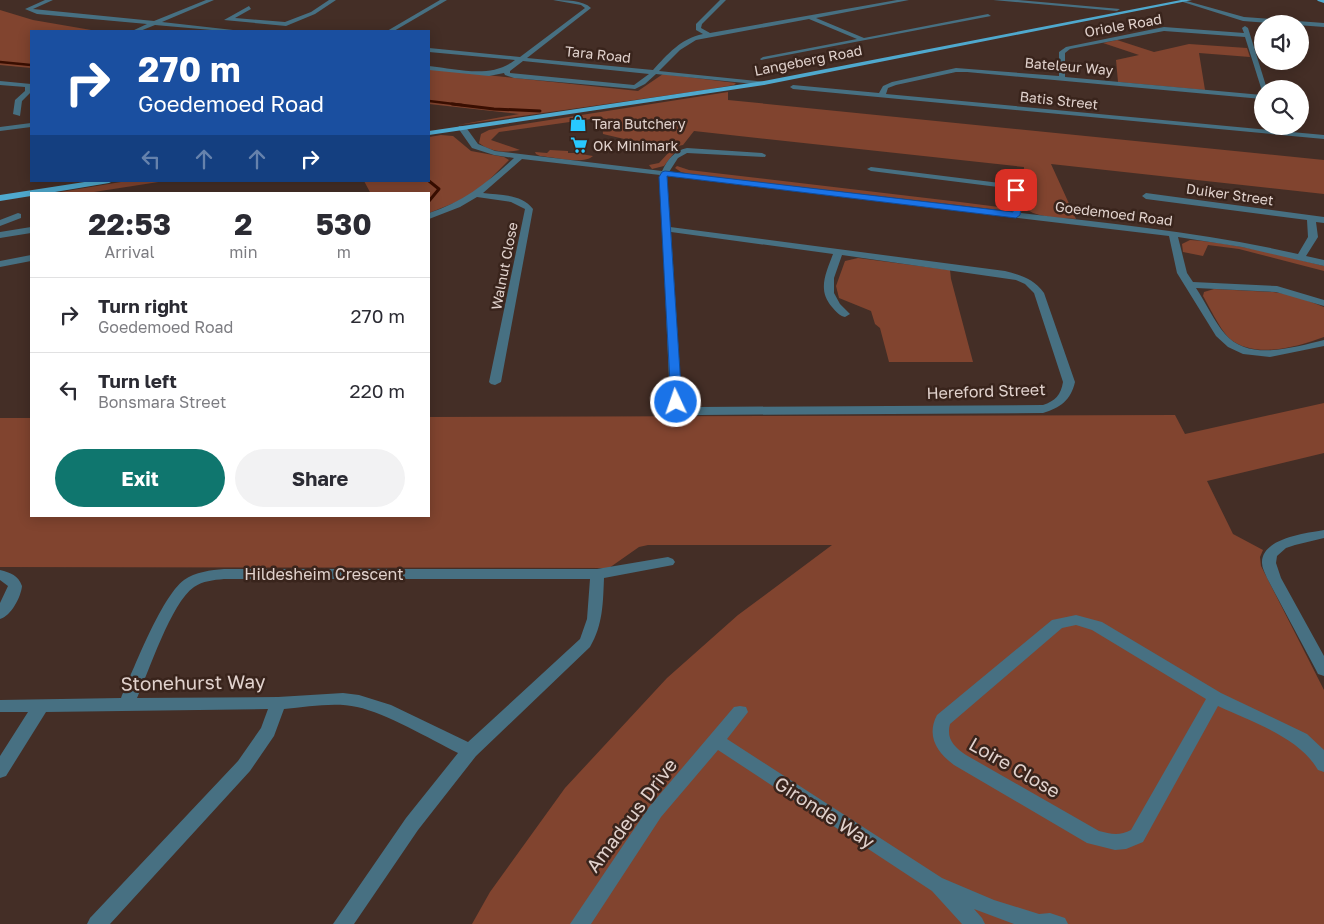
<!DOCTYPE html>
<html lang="en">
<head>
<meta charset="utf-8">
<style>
  :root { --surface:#fff; --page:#f2f2f3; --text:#2b2b33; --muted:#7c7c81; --line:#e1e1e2; --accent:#0f766e }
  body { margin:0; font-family:"Golos Text",sans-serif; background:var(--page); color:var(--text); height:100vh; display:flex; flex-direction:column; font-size:19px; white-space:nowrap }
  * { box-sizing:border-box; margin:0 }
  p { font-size:16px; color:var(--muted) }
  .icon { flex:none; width:28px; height:28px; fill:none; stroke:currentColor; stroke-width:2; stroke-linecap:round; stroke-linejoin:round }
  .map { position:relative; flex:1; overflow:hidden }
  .panel { position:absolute; left:30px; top:192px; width:400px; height:325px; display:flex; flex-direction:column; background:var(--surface); border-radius:0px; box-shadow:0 2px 12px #0003 }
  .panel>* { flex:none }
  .banner { position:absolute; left:30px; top:30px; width:400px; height:152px; border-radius:0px; box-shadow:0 2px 12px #0003; background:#1a4fa0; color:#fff; overflow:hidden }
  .tools { position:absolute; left:1254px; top:15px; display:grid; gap:10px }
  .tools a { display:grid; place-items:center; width:55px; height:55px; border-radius:50%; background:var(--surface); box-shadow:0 2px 12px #0003; font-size:25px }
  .pin { position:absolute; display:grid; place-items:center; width:42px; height:42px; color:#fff; margin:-21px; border-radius:10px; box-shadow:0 2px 8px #0006 }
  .me { position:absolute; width:55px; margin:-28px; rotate:357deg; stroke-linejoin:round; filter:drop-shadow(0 0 4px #0008) }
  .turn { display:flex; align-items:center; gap:18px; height:105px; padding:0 25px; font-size:22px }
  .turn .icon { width:65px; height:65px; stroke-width:2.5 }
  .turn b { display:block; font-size:35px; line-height:42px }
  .lanes { display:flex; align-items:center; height:48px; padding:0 25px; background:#0003; justify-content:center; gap:25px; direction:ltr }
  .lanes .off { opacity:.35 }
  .eta { display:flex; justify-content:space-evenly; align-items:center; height:85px; text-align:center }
  .eta b { font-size:30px; font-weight:700; line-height:35px }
  .action { display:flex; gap:10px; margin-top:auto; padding:10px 25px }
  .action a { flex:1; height:58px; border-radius:30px; background:var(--accent); color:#fff; font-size:20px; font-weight:700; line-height:58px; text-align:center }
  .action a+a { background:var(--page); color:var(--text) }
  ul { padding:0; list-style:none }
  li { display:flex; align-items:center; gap:15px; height:75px; padding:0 25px; border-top:1px solid var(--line) }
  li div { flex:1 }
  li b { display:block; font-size:19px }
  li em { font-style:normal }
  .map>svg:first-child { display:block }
  .green { fill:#81442f }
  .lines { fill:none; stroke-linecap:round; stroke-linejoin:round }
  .stream-far1 { stroke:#390e01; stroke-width:2.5 }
  .stream { stroke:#390e01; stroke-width:3 }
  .minor { fill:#477082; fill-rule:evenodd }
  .major { fill:#4fa9ce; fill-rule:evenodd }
  .route { fill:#1a73e8; stroke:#114b97 }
  .labels { text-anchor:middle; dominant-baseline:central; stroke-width:5; stroke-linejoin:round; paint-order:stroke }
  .far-street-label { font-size:14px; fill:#e1d2cd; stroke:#39241c }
  .far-poi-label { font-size:14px; fill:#e1d2cd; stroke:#39241c; text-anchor:start }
  .street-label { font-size:16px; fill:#e1d2cd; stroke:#39241c }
  .near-street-label { font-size:19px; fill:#e1d2cd; stroke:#39241c }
</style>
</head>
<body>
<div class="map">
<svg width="1324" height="924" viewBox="0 0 1324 924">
  <rect width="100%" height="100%" fill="#442e26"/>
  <g class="green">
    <path d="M0,10L33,20L97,31H31V68L0,65Z"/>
    <path d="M1117,40L1154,52L1189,44L1247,48L1250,57L1199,53L1205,90L1118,82L1116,60L1139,55L1103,43Z"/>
    <path d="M429,69L638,91L663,74L736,83L734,85L705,90L458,125L519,114L429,104Z"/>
    <path d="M728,92V100L1324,160V194L1051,164L1076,219C1064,218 1034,218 1026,208L1027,192L1016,186L1023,183L1024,167L694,131L683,145L673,147L674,153L664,166L652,169L649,165L659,163L671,150L603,134L602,123L598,118L499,132L491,140L520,150C506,153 490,152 479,143L481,134L489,130L505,127Z"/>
    <path d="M441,135L453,136L471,151L504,157L509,160L478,191L469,197L429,213V194H371L364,181H429V137Z"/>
    <path d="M550,150L568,151V153H581V154L593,156C584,165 553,157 540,156L536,154L535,152L547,153Z"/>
    <path d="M677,166L689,170L960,202L999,207L1008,204L1013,206L1010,209L1000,210L689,174L681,172L675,168Z"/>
    <path d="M127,181H165L81,194H48Z"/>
    <path d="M1190,240C1235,243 1281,255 1324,266V271L1239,249L1208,245L1203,256L1183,252L1182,244Z"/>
    <path d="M858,258L950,270L951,279L973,362H889L880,328L875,324L871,311L839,298L836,286L845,261Z"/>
    <path d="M1214,289L1273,292L1293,295L1324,307V337C1297,347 1255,359 1230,339C1221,331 1210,308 1203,296L1204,292Z"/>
    <path d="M1324,403V453L1207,481L1233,534L1263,550L1260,557L1261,566L1324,690V924H472L490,892L565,788L667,678L738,615L832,545H648L639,547L609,568L0,567V418H31V516H429V417L1175,415L1185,434Z"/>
  </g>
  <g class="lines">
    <g class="stream-far1">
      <path d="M0,62L31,65"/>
      <path d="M429,101L462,105"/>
    </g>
    <g class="stream">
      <path d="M452,104L494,109L540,111"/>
      <path d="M429,181L439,189L429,201"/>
    </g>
    <g class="minor">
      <path d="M45,0H53L33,9L154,21L206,0H214L162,22L242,31H223L155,25L140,31H132L147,24L37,14L25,9Z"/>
      <path d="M329,0H336L315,14L286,26L224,20L249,6L251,9L235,18L285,22L311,12Z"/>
      <path d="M440,0H447L394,31H387Z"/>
      <path d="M553,0C565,0 583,0 591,8L527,58L653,70C668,54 680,39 703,34L696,30V24L720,0H726L702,24L701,28L710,33L897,0H909L816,18L864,38L988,14L991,16L761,60L760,59L763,57L857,39L809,19L696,40L680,50L659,71L766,82L767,83L764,85L656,74L645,84L635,89L514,78L505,75L504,73L489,76L429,70V66C458,69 491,79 515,60L429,52V48L520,57L585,8L581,5ZM523,61L649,74L634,85L510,73V71Z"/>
      <path d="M993,0H1018L1120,9L1117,11Z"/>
      <path d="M1183,0L1244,17L1324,23V27L1243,21L1183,2Z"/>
      <path d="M1245,26L1248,28L1267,89H1262V91L1245,37L1164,31L1070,49L1065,53V77L1262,95V99L967,72H956L896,85L888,88L886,94L1324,135V139L793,89L790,87L793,85L879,93L883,86L892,82L956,68L1059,76V52L1066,47L1164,27L1244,33L1242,28Z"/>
      <path d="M0,81L31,84V92L22,101L20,116L13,114L15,100L25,91V87L0,85Z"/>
      <path d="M31,123V127L0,131V127Z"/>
      <path d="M459,126H465L478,144L495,151L662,171C668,159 674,151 687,148L762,153L766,155L765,157L687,153L678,158L669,172L1012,212L1015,194L1006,188L871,171L867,169L871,167L1008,184L1019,188L1023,194L1021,213C1114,224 1207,233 1298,254L1308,237L1307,220L1146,199L1142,196L1146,193L1324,217V223L1316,222L1318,237L1306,256L1324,260V266L1242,247L1178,237L1187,273L1193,282L1277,286L1324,300V306L1276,292L1196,288C1206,303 1214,321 1225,334C1249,362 1294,347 1324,340V346L1270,357L1243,354L1228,347L1216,336L1177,273L1169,236L667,176L670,227L1005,271C1021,275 1034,279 1044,293L1075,382C1071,400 1060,408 1043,413L698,415L674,407L670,403L660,175L522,159L483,193C500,195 522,194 533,209L501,382L495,385L491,384L489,382L525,209L511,202L477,197L460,207L429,219V213C463,202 488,182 514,158L494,155L472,148L458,128ZM671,232L833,254C826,273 817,290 832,307C836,312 840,316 845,317L850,314L840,304L834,293V278L842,255L1016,280L1025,284L1034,293L1063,382C1061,395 1055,401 1043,405L699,407L682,403Z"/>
      <path d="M18,213L21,214V218L0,226V220Z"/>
      <path d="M31,227V233L0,238V232Z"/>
      <path d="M31,255V261L0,267V261Z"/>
      <path d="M1324,530V538L1295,545L1286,548L1277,556L1276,563L1281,578L1324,656V676L1318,674L1316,670L1267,578C1265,573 1262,568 1262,563C1261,538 1307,533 1324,530Z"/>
      <path d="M668,557L673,559L675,562L673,565L604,578C603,603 603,625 590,647L476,756L418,830L354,924H333L406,818L458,753C430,739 386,713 357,707C334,702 308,707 284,709L274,736L250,771L110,924H87L90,918L238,761L261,728L268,709L46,712L6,776L0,778V756L28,712H0V700L121,698C133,671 161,597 184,580C195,572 211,570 224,569H597ZM224,579H590L587,619L580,639L468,742L391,705L359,695L343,693L278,697L137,698C149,671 171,603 194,587C203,581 213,580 224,579Z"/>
      <path d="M0,570C11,573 18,575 22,586C21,597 11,616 0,619V603L8,586L0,580Z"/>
      <path d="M1076,615L1102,622L1221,693L1307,734L1324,750V772L1318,770C1299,737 1252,722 1218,706L1143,842L1126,849L1115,850L1087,843L954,765C937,752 926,736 937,715L1052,620ZM1076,625L1092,630L1206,699L1131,830C1120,836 1110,834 1099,831L966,755C954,747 946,739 950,724L1062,628Z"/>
      <path d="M740,706L746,707L748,712L727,739L942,878L994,900L1039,914L1050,913L1065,918L1068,924H1014L974,909L982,918L985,924H962L932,891L718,750L661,817L591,924H570L649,807L734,707Z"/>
    </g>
    <g class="major">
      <path d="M1181,0H1192L764,85L429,135V131L764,81Z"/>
      <path d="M1317,0H1324V3L1318,1Z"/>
      <path d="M91,181H113L109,183L43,194H31V196L0,201V195Z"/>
    </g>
  </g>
  <path class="route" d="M665,171L1013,212L1015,194L1012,190L1019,188L1023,194L1020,215L1016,218L667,176L682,402L676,406L671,402L659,177L662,172Z"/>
  <defs>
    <g id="shop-bare" transform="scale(1.35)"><path d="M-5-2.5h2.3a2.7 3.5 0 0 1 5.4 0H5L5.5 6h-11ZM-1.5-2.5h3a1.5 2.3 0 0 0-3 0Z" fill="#28c8ff" stroke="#39241c" stroke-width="2.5" paint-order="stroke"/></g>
    <g id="supermarket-bare" transform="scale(1.35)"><path d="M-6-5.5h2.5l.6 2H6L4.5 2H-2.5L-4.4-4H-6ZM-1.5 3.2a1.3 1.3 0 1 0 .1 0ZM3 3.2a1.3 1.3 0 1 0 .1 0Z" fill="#28c8ff" stroke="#39241c" stroke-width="2.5" paint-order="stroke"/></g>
  </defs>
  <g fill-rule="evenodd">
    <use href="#shop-bare" x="578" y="123"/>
    <use href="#supermarket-bare" x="579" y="145"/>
  </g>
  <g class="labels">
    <g class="far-street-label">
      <text transform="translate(1123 25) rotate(-10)">Oriole Road</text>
      <text transform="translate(598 54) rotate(6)">Tara Road</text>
      <text transform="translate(808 60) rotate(-11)">Langeberg Road</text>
      <text transform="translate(1069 66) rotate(5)">Bateleur Way</text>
      <text transform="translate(1059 100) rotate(6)">Batis Street</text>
      <text transform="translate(1230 194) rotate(8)">Duiker Street</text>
      <text transform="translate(1114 213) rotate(7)">Goedemoed Road</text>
      <text transform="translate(504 266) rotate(-79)">Walnut Close</text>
    </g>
    <g class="far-poi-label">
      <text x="592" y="123">Tara Butchery</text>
      <text x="593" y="145">OK Minimark</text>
    </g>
    <g class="street-label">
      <text transform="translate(986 391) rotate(-2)">Hereford Street</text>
      <text x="324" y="574">Hildesheim Crescent</text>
    </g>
    <g class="near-street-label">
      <text transform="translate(193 682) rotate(-1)">Stonehurst Way</text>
      <text transform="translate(1015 767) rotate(30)">Loire Close</text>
      <text transform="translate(825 812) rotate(33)">Gironde Way</text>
      <text transform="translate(631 815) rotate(-53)">Amadeus Drive</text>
    </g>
  </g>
</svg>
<div class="tools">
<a><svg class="icon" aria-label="sound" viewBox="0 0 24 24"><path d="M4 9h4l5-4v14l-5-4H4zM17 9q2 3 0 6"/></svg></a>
<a><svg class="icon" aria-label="search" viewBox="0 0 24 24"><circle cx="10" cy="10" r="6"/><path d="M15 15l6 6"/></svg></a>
</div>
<div class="pin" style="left:1016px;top:190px;background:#d93025"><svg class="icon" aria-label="arrive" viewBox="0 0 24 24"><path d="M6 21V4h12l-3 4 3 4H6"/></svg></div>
<svg class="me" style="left:676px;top:402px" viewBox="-20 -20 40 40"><circle r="17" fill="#1a73e8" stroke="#fff" stroke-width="3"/><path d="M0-11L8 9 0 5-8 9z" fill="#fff"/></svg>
<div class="banner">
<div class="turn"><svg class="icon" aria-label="right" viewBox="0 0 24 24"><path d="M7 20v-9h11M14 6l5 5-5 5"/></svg><div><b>270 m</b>Goedemoed Road</div></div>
<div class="lanes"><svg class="icon off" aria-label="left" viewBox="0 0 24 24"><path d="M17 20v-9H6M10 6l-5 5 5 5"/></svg><svg class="icon off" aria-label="ahead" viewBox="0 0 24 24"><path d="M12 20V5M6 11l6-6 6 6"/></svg><svg class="icon off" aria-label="ahead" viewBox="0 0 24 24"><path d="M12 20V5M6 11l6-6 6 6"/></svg><svg class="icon" aria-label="right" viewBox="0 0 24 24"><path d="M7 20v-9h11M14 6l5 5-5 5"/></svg></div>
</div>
<section class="panel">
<div class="eta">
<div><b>22:53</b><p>Arrival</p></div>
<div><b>2</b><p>min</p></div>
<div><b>530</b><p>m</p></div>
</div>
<ul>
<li><svg class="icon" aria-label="right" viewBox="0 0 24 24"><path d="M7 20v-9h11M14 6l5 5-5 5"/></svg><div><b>Turn right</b><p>Goedemoed Road</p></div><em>270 m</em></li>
<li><svg class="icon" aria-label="left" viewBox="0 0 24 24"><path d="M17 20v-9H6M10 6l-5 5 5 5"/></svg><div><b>Turn left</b><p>Bonsmara Street</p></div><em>220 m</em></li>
</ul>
<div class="action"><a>Exit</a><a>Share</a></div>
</section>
</div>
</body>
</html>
